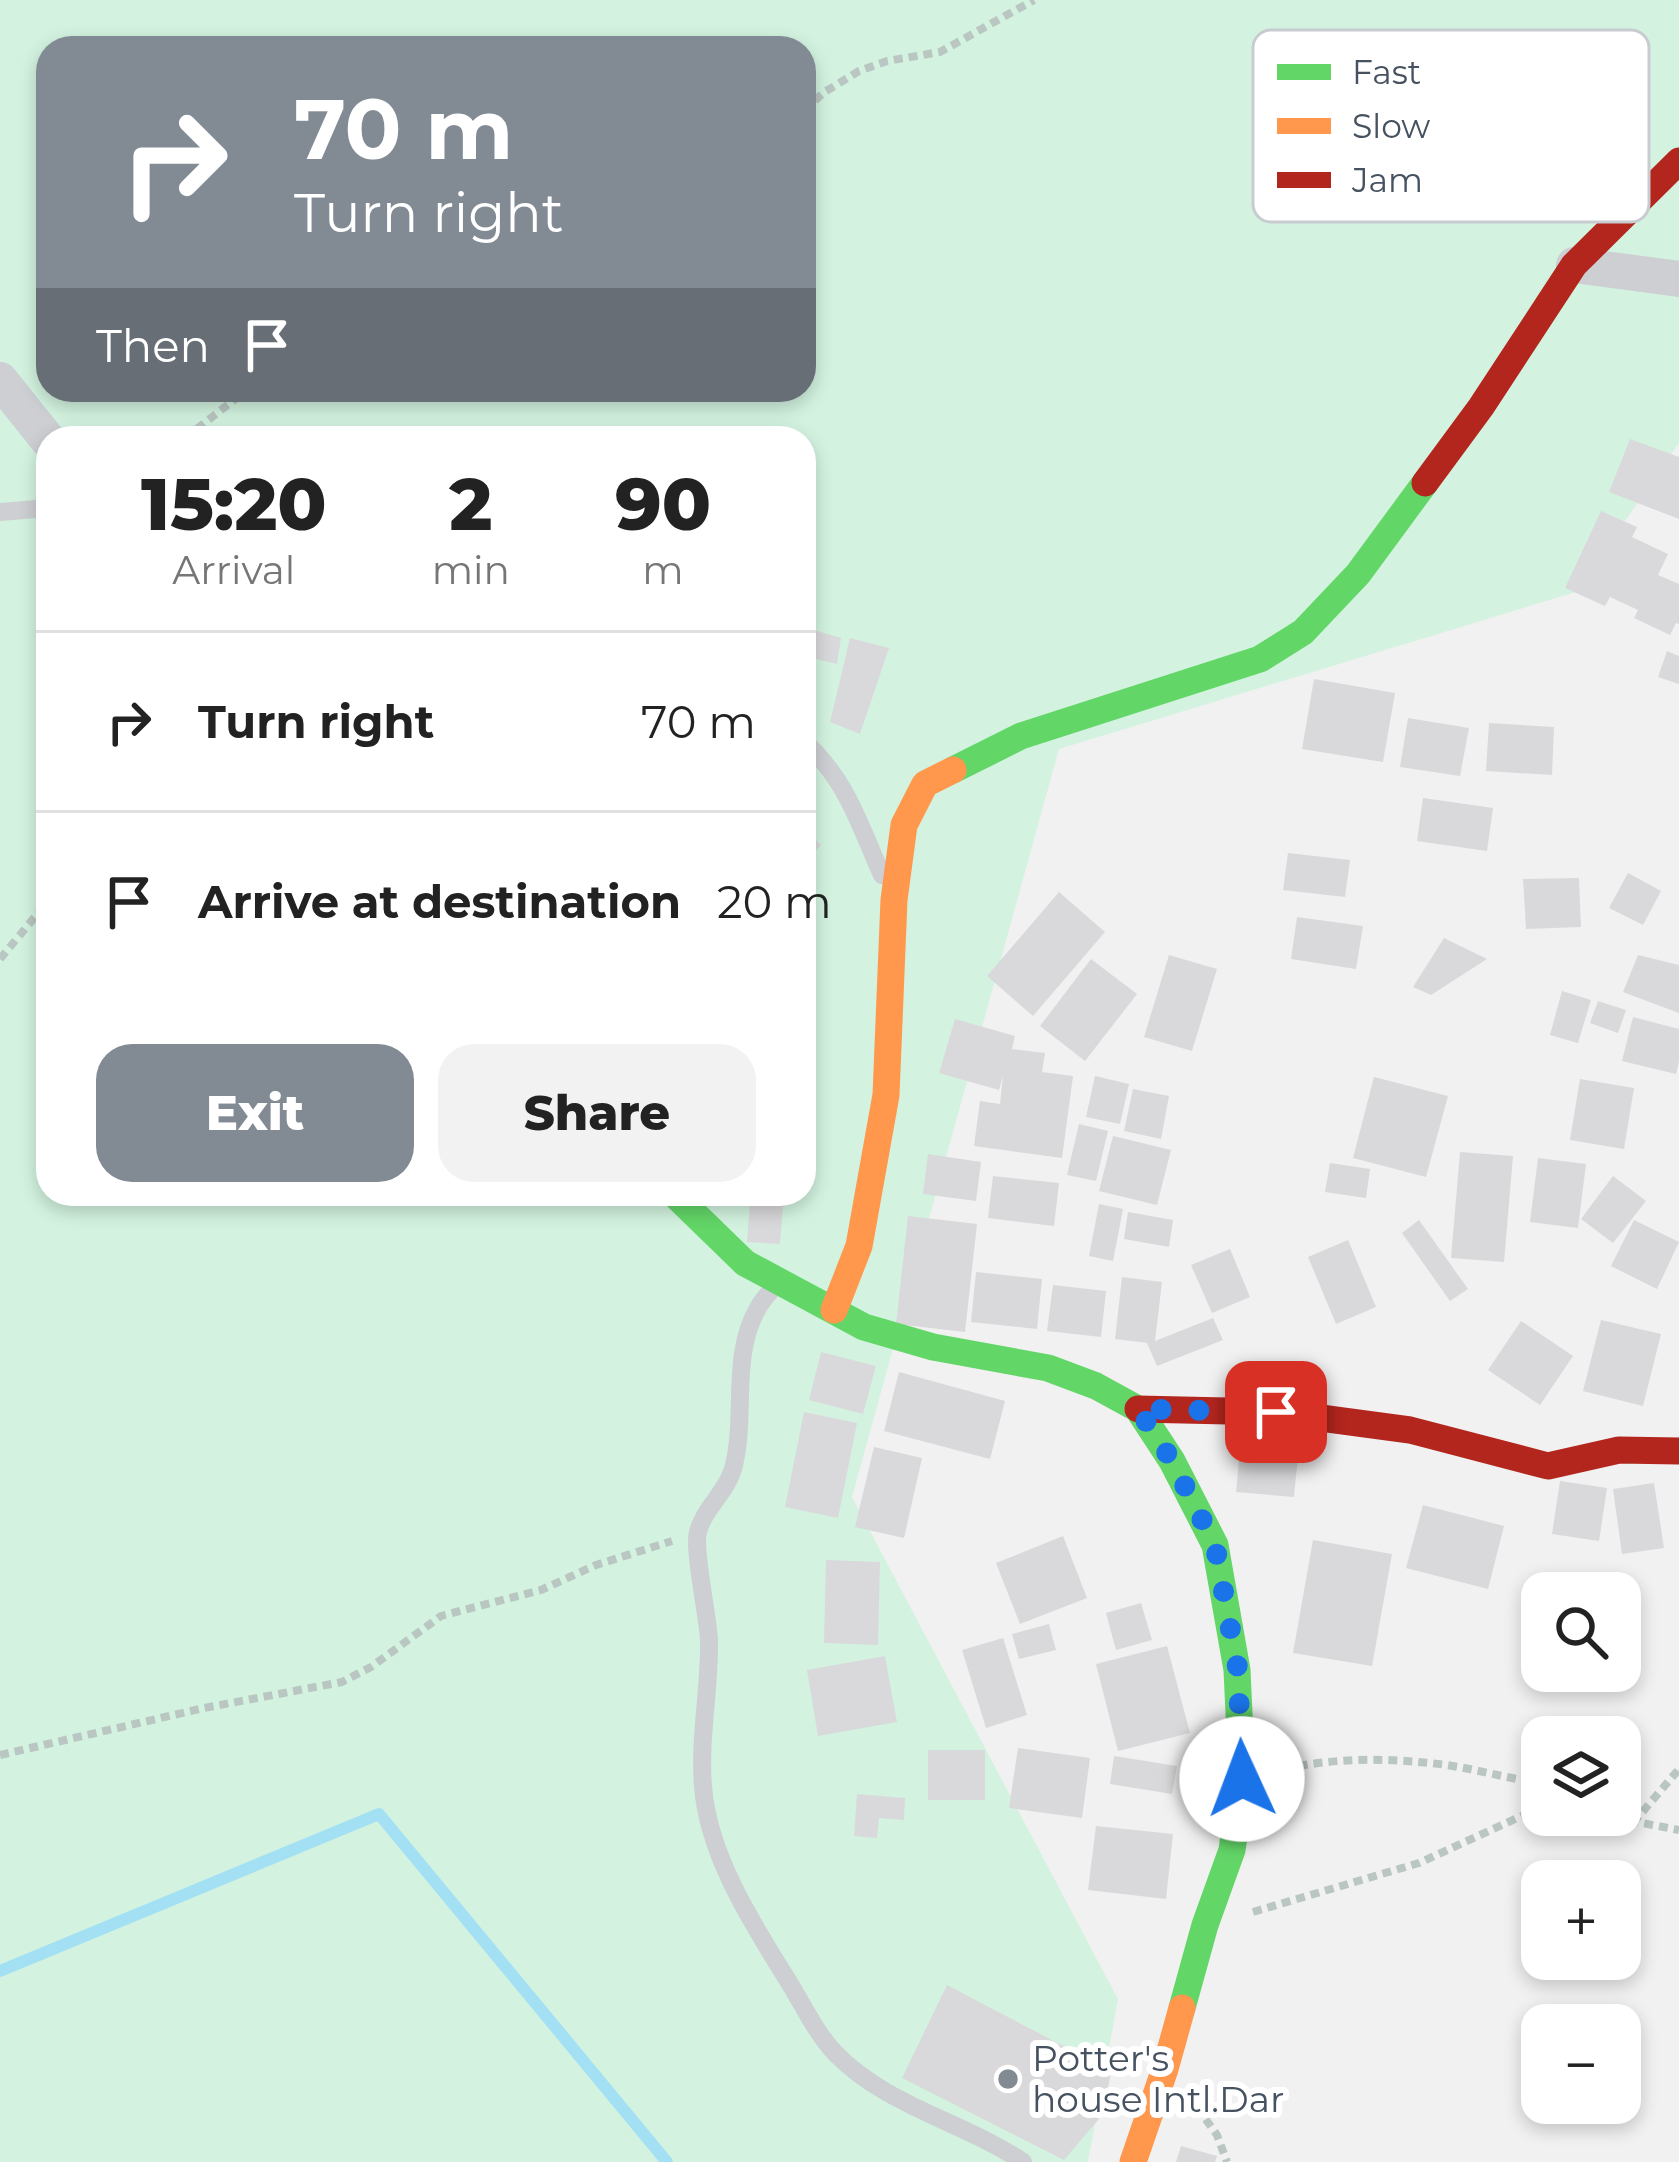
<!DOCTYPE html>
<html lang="en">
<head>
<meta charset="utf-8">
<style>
  :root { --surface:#fff; --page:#f2f2f2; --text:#222; --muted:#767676; --line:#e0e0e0; --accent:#828a93 }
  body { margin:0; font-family:Montserrat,sans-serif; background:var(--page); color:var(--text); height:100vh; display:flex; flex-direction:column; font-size:45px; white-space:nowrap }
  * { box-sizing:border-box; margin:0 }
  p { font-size:39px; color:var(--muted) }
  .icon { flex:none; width:66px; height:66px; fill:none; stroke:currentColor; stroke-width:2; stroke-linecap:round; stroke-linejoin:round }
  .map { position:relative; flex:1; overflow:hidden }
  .sheet { position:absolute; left:36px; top:426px; width:780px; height:780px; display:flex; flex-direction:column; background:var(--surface); border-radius:36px; box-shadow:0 6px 18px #0003 }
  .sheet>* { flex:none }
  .hud { position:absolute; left:36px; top:36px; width:780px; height:366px; border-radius:36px; box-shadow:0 6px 18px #0003; background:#828a93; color:#fff; overflow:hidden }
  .tools { position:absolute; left:1521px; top:1572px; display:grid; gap:24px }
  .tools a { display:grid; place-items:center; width:120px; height:120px; border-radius:24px; background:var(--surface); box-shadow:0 6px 18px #0003; font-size:60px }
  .pin { position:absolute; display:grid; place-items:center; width:102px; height:102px; color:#fff; margin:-51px; border-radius:24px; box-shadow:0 6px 18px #0006 }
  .me { position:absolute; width:132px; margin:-66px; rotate:358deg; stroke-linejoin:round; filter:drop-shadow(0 0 9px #0008) }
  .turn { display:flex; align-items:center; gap:42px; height:252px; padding:0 60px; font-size:54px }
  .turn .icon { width:156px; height:156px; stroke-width:2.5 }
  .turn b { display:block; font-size:84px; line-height:102px }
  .then { display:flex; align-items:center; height:114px; padding:0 60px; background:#0003; gap:24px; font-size:45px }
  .eta { display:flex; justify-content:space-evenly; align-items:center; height:204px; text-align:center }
  .eta b { font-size:72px; font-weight:800; line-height:84px }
  .button { display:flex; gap:24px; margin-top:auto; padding:24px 60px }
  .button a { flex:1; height:138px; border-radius:36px; background:var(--accent); color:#fff; font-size:48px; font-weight:800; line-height:138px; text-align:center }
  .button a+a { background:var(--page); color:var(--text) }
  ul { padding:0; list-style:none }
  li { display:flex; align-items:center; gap:36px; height:180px; padding:0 60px; border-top:3px solid var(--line) }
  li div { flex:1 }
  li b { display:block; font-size:45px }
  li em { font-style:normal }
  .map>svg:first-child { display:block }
  .green { fill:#d3f3e0; fill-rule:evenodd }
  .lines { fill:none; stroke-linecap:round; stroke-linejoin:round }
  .stream { stroke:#a4e0f4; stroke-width:12 }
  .building { fill:#d9d9db }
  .path { stroke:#b9c6c2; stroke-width:8; stroke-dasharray:9 6; stroke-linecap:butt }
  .lane { stroke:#cdcfd2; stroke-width:18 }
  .street { stroke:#cdcfd2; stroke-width:36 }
  .fast { stroke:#63d668; stroke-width:27 }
  .slow { stroke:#ff974d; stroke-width:27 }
  .jam { stroke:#b3261e; stroke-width:27 }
  .route { stroke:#1a73e8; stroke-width:21; stroke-dasharray:0 37.8 }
  .poi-dot { fill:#828a93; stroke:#fff; stroke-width:4.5 }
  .labels { text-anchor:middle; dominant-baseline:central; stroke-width:12; stroke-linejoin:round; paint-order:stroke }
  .poi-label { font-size:36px; fill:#465260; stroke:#fff; text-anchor:start }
  .key { fill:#fff; stroke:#c8cbcf; stroke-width:3 }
  .key-label { font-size:33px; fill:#465260 }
</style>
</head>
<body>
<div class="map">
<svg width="1679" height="2162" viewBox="0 0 1679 2162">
  <rect width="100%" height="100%" fill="#f2f1f1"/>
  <path class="green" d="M0,0H1679V443L1576,592L1059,749L852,1497L1118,1999L1088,2162H0ZM48,48H804V390H48ZM48,438H804V1194H48Z"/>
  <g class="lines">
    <path class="stream" d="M0,1971L379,1814L667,2162"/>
  </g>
  <g class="building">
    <path d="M1630,439L1679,457V519L1609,492Z"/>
    <path d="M1601,511L1637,527L1632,537L1668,554L1658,575L1679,584V624L1676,623L1670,635L1634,618L1638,610L1610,597L1605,606L1565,588Z"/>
    <path d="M804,627L841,638L837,664L804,656Z"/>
    <path d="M850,638L889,648L860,734L830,722Z"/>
    <path d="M1667,651L1679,656V684L1658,677Z"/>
    <path d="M1314,679L1395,693L1383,762L1302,749Z"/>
    <path d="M1408,718L1469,728L1460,776L1400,767Z"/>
    <path d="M1489,723L1554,727L1552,775L1486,771Z"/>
    <path d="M1423,798L1493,808L1487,851L1417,841Z"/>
    <path d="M804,829L821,845L804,864Z"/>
    <path d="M1288,853L1350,860L1345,897L1283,890Z"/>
    <path d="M1628,873L1661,891L1643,925L1609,908Z"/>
    <path d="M1579,878L1581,927L1526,929L1523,879Z"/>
    <path d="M1059,892L1105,932L1033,1016L987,976Z"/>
    <path d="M1297,917L1363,926L1356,969L1291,959Z"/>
    <path d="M1444,938L1487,959L1431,995L1413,987Z"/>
    <path d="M1169,955L1217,969L1192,1051L1144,1037Z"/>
    <path d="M1638,955L1679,965V1013L1623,992Z"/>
    <path d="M1091,959L1137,994L1085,1061L1040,1026Z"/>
    <path d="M1562,991L1591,1000L1578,1043L1550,1035Z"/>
    <path d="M1598,1001L1626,1010L1618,1033L1590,1023Z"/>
    <path d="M1633,1017L1679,1029V1061L1676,1074L1622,1061Z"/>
    <path d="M955,1019L1015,1036L1012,1049L1045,1053L1042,1072L1073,1076L1062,1158L974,1146L980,1101L1000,1104L1003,1076L999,1090L939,1073Z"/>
    <path d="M1095,1076L1129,1084L1120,1124L1086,1117Z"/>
    <path d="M1374,1077L1448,1096L1426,1177L1353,1158Z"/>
    <path d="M1580,1079L1634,1088L1624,1149L1570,1140Z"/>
    <path d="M1133,1089L1169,1096L1161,1139L1124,1131Z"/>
    <path d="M1079,1124L1108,1131L1096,1181L1067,1175Z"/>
    <path d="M1113,1136L1171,1150L1157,1205L1099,1191Z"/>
    <path d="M1460,1152L1513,1156L1504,1262L1451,1258Z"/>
    <path d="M928,1154L981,1162L976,1201L923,1194Z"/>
    <path d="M1538,1158L1586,1164L1578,1228L1530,1222Z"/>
    <path d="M1330,1163L1370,1169L1366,1198L1325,1192Z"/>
    <path d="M993,1176L1059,1183L1054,1226L988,1218Z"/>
    <path d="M1613,1176L1646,1201L1613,1243L1581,1219Z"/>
    <path d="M750,1203L783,1205L780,1244L747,1242Z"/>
    <path d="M1099,1204L1123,1209L1113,1261L1089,1256Z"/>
    <path d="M1128,1212L1173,1220L1169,1247L1124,1239Z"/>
    <path d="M908,1216L977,1224L965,1332L896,1324Z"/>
    <path d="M1419,1220L1468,1289L1450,1301L1402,1233Z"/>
    <path d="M1634,1220L1679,1242L1657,1289L1611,1266Z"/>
    <path d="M1348,1240L1376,1307L1336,1324L1308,1257Z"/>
    <path d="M1230,1249L1250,1297L1212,1313L1191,1265Z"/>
    <path d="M976,1272L1042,1279L1037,1329L971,1322Z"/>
    <path d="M1122,1277L1162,1282L1155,1341L1213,1318L1223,1340L1157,1366L1147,1343L1115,1339Z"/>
    <path d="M1053,1285L1106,1291L1101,1337L1047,1331Z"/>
    <path d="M1601,1320L1661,1334L1643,1406L1583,1391Z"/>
    <path d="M1521,1321L1573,1356L1540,1405L1488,1370Z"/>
    <path d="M821,1352L876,1366L863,1414L809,1400Z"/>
    <path d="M899,1372L1005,1401L990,1459L884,1431Z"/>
    <path d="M804,1412L857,1423L838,1518L785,1507Z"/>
    <path d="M1241,1439L1299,1445L1294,1497L1236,1492Z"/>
    <path d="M874,1447L922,1458L904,1538L855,1527Z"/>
    <path d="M1560,1481L1607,1488L1599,1541L1552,1534Z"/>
    <path d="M1654,1483L1664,1548L1622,1554L1613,1489Z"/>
    <path d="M1423,1505L1504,1526L1488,1589L1406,1568Z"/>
    <path d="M1063,1536L1087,1598L1020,1624L996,1563Z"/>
    <path d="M1313,1540L1392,1554L1372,1666L1293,1653Z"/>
    <path d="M826,1560L880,1562L878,1645L824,1643Z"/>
    <path d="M1141,1603L1152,1640L1116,1650L1106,1613Z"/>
    <path d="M1049,1624L1056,1650L1019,1659L1012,1634Z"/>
    <path d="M1003,1638L1027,1715L986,1728L962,1650Z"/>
    <path d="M1167,1646L1190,1733L1118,1751L1096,1664Z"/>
    <path d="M885,1656L897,1722L818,1736L807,1670Z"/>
    <path d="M1018,1748L1090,1758L1082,1818L1009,1808Z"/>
    <rect x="928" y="1750" width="57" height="50"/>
    <path d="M1114,1756L1177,1766L1172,1794L1110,1784Z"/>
    <path d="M857,1794L905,1798L904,1820L879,1818L877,1838L854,1836Z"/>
    <path d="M1096,1826L1173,1834L1166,1899L1088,1890Z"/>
    <path d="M947,1985L1111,2071L1104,2113L1064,2160L902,2078Z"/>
    <path d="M1181,2146L1217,2156L1215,2162H1176Z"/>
  </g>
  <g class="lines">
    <g class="path">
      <path d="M804,111L823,93L859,71L887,61L940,52L1034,0"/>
      <path d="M185,438L247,390"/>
      <path d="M0,959L48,901"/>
      <path d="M0,1755L204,1708L342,1682L371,1667L441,1616L541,1590L596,1565L672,1541"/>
      <path d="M1284,1769C1338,1757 1392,1758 1447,1765C1479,1770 1510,1779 1542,1783"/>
      <path d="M1600,1815L1679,1830"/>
      <path d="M1633,1823L1679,1769"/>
      <path d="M1253,1912L1419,1863L1524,1815L1542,1812"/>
      <path d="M1197,2107L1217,2135L1227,2162"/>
    </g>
    <g class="lane">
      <path d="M0,512L48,508"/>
      <path d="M804,741C848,782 858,822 882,875"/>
      <path d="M775,1286C769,1293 762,1300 758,1308C730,1355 747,1418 733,1469C726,1493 704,1508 698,1532C693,1549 708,1616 709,1640C710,1689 699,1737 703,1786C708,1856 754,1926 790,1984C804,2007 817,2034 835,2053C886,2106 964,2122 1023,2162"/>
    </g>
    <g class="street">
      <path d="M1574,265L1679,279"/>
      <path d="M0,380L48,440"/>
    </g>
    <g class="fast">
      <path d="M953,770L1021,736L1260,659L1303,632L1358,574L1425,483"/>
      <path d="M674,1194L745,1263L864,1327L933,1347L1048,1368L1096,1386L1138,1409L1172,1461L1215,1545L1237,1670L1242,1779L1232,1850L1205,1925L1182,2008"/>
    </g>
    <g class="slow">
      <path d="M834,1310L859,1246L886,1095L894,900L904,825L925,784L953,770"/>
      <path d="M1133,2162L1165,2069L1182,2008"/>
    </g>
    <g class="jam">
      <path d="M1425,483L1481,407L1574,265L1679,161"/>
      <path d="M1138,1409L1276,1412L1410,1430L1548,1466L1619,1450L1679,1451"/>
    </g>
  </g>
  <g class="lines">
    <path class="route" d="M1242,1779L1238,1670L1215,1545L1172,1461L1138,1409L1276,1412"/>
  </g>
  <circle class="poi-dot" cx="1008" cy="2079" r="12"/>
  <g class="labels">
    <g class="poi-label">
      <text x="1032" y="2058">Potter's<tspan x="1032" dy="41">house Intl.Dar</tspan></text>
    </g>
  </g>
  <rect x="1253" y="30" width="396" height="192" rx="18" class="key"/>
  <rect x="1277" y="64" width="54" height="16" fill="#63d668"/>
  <rect x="1277" y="118" width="54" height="16" fill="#ff974d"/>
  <rect x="1277" y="172" width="54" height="16" fill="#b3261e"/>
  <g class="key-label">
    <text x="1352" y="84">Fast</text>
    <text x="1352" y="138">Slow</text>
    <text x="1352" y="192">Jam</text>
  </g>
</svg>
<div class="tools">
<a><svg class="icon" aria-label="search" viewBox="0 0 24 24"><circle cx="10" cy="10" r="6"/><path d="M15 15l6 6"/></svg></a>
<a><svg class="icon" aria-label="layers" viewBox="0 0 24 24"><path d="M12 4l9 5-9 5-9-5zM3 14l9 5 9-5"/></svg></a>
<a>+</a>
<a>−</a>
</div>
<div class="pin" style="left:1276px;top:1412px;background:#d93025"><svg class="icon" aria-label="arrive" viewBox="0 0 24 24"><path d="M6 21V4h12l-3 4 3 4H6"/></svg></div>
<svg class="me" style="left:1242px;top:1779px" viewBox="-20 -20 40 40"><circle r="19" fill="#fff"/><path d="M0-13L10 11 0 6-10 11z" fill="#1a73e8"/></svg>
<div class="hud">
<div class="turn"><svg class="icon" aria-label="right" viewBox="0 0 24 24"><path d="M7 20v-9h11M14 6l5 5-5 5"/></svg><div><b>70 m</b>Turn right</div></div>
<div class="then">Then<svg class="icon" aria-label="arrive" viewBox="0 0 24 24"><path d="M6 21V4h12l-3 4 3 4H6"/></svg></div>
</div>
<section class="sheet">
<div class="eta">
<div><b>15:20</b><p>Arrival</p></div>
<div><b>2</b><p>min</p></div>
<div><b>90</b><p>m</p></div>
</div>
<ul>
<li><svg class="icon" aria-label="right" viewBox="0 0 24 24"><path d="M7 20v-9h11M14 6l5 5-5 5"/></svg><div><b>Turn right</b></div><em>70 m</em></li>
<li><svg class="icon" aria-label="arrive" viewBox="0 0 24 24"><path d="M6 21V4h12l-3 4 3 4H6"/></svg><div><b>Arrive at destination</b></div><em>20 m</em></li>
</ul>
<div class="button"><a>Exit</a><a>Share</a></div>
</section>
</div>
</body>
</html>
